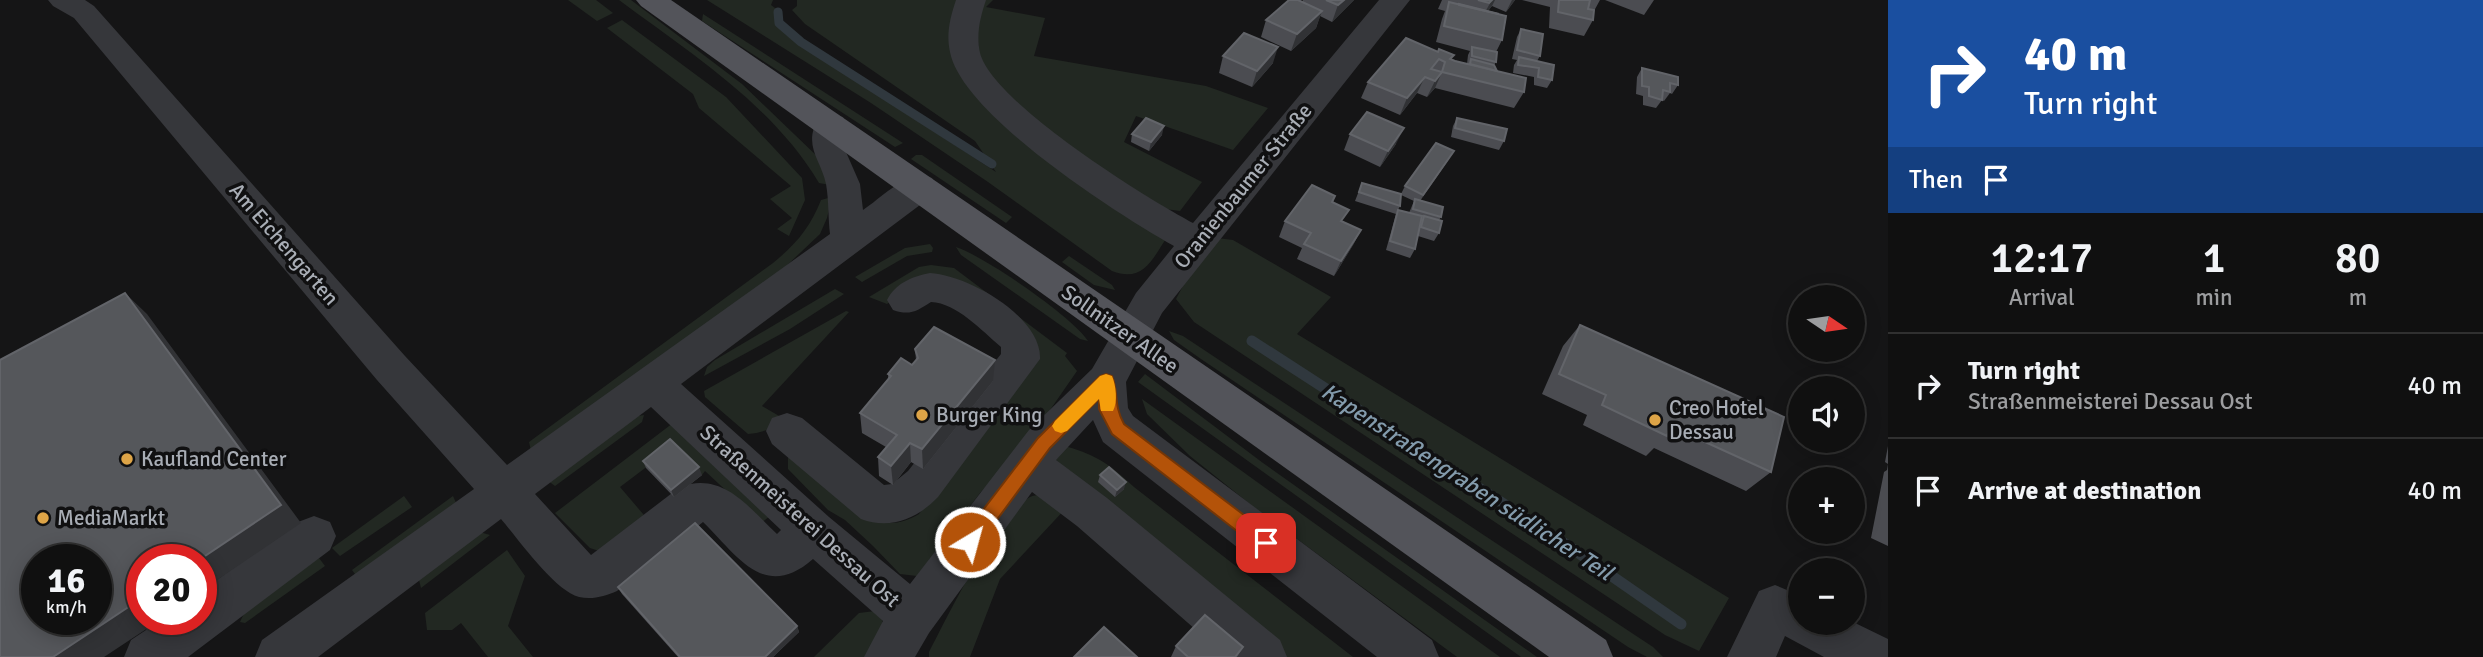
<!DOCTYPE html>
<html lang="en">
<head>
<meta charset="utf-8">
<style>
  :root { --surface:#101010; --page:#191919; --text:#f1f3f6; --muted:#9c9d9f; --line:#303030 }
  body { margin:0; font-family:Signika,sans-serif; background:var(--page); color:var(--text); height:100vh; display:flex; flex-direction:column; font-size:26px; white-space:nowrap }
  * { box-sizing:border-box; margin:0 }
  p { font-size:23px; color:var(--muted) }
  .icon { flex:none; width:38px; height:38px; fill:none; stroke:currentColor; stroke-width:2; stroke-linecap:round; stroke-linejoin:round }
  .map { position:relative; flex:1; overflow:hidden }
  .sheet { display:flex; flex-direction:column; background:var(--surface); width:595px }
  .sheet>* { flex:none }
  .guide { background:#1a4fa0; color:#fff; overflow:hidden }
  .needle { width:46px; rotate:103deg }
  .buttons { position:absolute; left:1788px; top:285px; display:grid; gap:14px }
  .buttons a { display:grid; place-items:center; width:77px; height:77px; border-radius:50%; background:var(--surface); box-shadow:0 4px 18px #0003,0 0 0 2px var(--line); font-size:35px }
  .speed { position:absolute; left:21px; top:544px; display:flex; gap:14px; font-size:35px; font-weight:700; text-align:center }
  .speed>* { display:grid; place-content:center; width:91px; height:91px; border-radius:50%; background:var(--surface); box-shadow:0 4px 18px #0003,0 0 0 2px var(--line); line-height:1 }
  .speed small { font-size:18px; font-weight:400 }
  .speed .limit { border:10px solid #d22; background:#fff; color:#111 }
  .pin { position:absolute; display:grid; place-items:center; width:60px; height:60px; color:#fff; margin:-30px; border-radius:14px; box-shadow:0 4px 10px #0006 }
  .me { position:absolute; width:77px; margin:-38px; rotate:37deg; stroke-linejoin:round; filter:drop-shadow(0 0 5px #0008) }
  .turn { display:flex; align-items:center; gap:24px; height:147px; padding:0 21px; font-size:32px }
  .turn .icon { width:91px; height:91px; stroke-width:2.5 }
  .turn b { display:block; font-size:49px; line-height:60px }
  .then { display:flex; align-items:center; height:66px; padding:0 21px; background:#0003; gap:14px; font-size:26px }
  .eta { display:flex; justify-content:space-evenly; align-items:center; height:119px; text-align:center }
  .eta b { font-size:42px; font-weight:600; line-height:49px }
  ul { padding:0; list-style:none }
  li { display:flex; align-items:center; gap:21px; height:105px; padding:0 21px; border-top:2px solid var(--line) }
  li div { flex:1 }
  li b { display:block; font-size:26px }
  li em { font-style:normal }
  main { display:flex; flex:1; min-height:0 }
  .map>svg:first-child { display:block }
  .green { fill:#222822 }
  .lines { fill:none; stroke-linecap:round; stroke-linejoin:round }
  .stream-far1 { stroke:#30383e; stroke-width:9 }
  .stream { stroke:#30383e; stroke-width:11 }
  .minor { fill:#36373b; fill-rule:evenodd }
  .major { fill:#53545a; fill-rule:evenodd }
  .wall { fill:#4b4c51; fill-rule:evenodd }
  .shaded-wall { fill:#313235 }
  .building { fill:#55575b; stroke:#626469; stroke-width:2; fill-rule:evenodd }
  .route { fill:#b45309; stroke:#753606; stroke-width:2 }
  .slow { fill:#f59e0b }
  .poi-dot { fill:#dda447; stroke:#101011; stroke-width:2.5 }
  .labels { text-anchor:middle; dominant-baseline:central; stroke-width:7; stroke-linejoin:round; paint-order:stroke }
  .street-label { font-size:21px; fill:#a8adb5; stroke:#101011 }
  .poi-label { font-size:21px; fill:#a8adb5; stroke:#101011; text-anchor:start }
  .water-label { font-size:23px; font-style:italic; fill:#839bac; stroke:#101011 }
</style>
</head>
<body>
<main>
<div class="map">
<svg width="1888" height="657" viewBox="0 0 1888 657">
  <rect width="100%" height="100%" fill="#151516"/>
  <g class="green">
    <path d="M568,0H596L613,13L597,21Z"/>
    <path d="M619,0H631L742,84L820,159L830,185L819,183C773,105 690,53 619,0Z"/>
    <path d="M707,0H773L771,5L779,11L785,34L996,172L975,141L805,24L792,10L797,6V0H963L960,55L1167,237C1152,260 1143,283 1112,271L988,182L871,103Z"/>
    <path d="M979,0H993L986,7L1045,18L1034,56L1206,86L1268,108L1233,150L1136,116L1124,142L1202,182L1180,211L1158,208L1034,126L980,63L975,7Z"/>
    <path d="M703,14L903,143L895,147L702,21Z"/>
    <path d="M622,20L726,97L802,178L805,200L789,236L777,229L792,218L770,199L791,186L699,108L693,94L607,28Z"/>
    <path d="M916,155H922L1012,217L1006,223L911,159Z"/>
    <path d="M832,197L827,218L820,234L781,271L531,451L529,442L773,263C796,244 810,228 821,200Z"/>
    <path d="M1217,238L1233,240L1331,297L1297,334L1729,598L1699,651L1665,635L1194,322L1176,299L1184,284Z"/>
    <path d="M930,244L933,248L932,252L907,256L862,282L855,277L905,248Z"/>
    <path d="M956,247C984,256 1073,317 1088,341L1080,339L961,255Z"/>
    <path d="M1069,256L1112,285L1115,290L1094,285L1062,262Z"/>
    <path d="M931,265L954,268L1067,353L1065,356L1077,371L1032,436L980,493L917,576L900,574L873,546L845,520L828,510L788,469V457L871,520C890,525 902,524 919,514L1030,366L963,291L893,300L887,304L869,297L919,267Z"/>
    <path d="M835,289L844,294L790,329L704,376L707,367L715,360Z"/>
    <path d="M846,311L849,312L762,406L786,420C773,428 763,433 748,434L705,397L704,391Z"/>
    <path d="M1169,331L1183,336L1653,647L1663,657H1647L1628,647L1201,359L1174,340Z"/>
    <path d="M1145,374L1263,463L1537,657H1521L1138,382Z"/>
    <path d="M1142,399L1500,657H1457L1255,508L1190,456L1147,414Z"/>
    <path d="M644,415L642,422L555,486L547,480L631,417Z"/>
    <path d="M673,423L770,516L761,523L705,471L702,475L673,447L620,487L649,521L602,552L590,548L555,513Z"/>
    <path d="M1060,445C1093,453 1109,463 1134,487L1353,657H1281L1051,456Z"/>
    <path d="M1052,494L1067,507L1000,579L970,657H929V652C948,616 996,515 1030,497C1036,494 1045,495 1052,494Z"/>
    <path d="M404,496L412,507L340,556L332,548Z"/>
    <path d="M453,496L457,505L358,578L352,570Z"/>
    <path d="M476,531L490,535L421,588L418,576Z"/>
    <path d="M507,550L525,576L508,626L533,657H488L461,623L452,630H427L425,613Z"/>
    <path d="M319,558L325,566L245,623L240,622L247,607Z"/>
    <path d="M875,611L882,620L886,636L871,657H814L859,613Z"/>
  </g>
  <g class="lines">
    <path class="stream-far1" d="M778,12L779,23L801,42L992,164"/>
    <path class="stream" d="M1252,341L1567,545L1681,624"/>
    <g class="minor">
      <path d="M48,0H85L94,6L405,356L507,465L830,234C828,218 829,201 826,184C821,159 802,146 819,117L831,114L843,117L847,125L846,152L860,184L863,210C884,196 906,170 932,178L937,187L932,196L681,384L829,517L910,584L1029,430L1092,369L1136,293L1174,246C1119,215 962,115 950,52C946,34 950,18 956,0H986C980,18 976,34 980,53C993,103 1146,198 1193,223L1379,0H1410L1162,313L1126,382L1128,408L1133,416L1432,640L1439,657H1377L1103,442L1093,420L1056,460L1107,498L1280,640L1287,657H1227L1077,526L1032,492L929,633L915,657H864L883,621L813,559C764,602 737,555 703,522L617,591C605,596 593,600 579,597C554,590 519,540 501,519L318,657H255L262,640L474,489L377,380L74,18L53,6ZM651,407L781,530L777,534C748,507 723,471 680,487L591,555L535,494Z"/>
      <path d="M930,273C968,275 1042,317 1040,359L938,497C917,519 890,530 861,519L772,444L766,431L772,418L787,413L802,418L884,485L892,484L908,471L1001,354V347C982,331 957,303 931,302C917,311 910,316 893,310L887,300C896,283 911,277 930,273Z"/>
      <path d="M314,516L330,522L336,536L330,550L188,657H124L131,640L161,620H201V591L298,522Z"/>
      <path d="M1775,585L1801,596V623L1853,622L1888,639V657H1824L1785,636L1776,657H1727L1759,591Z"/>
    </g>
    <path class="major" d="M636,0H671L1606,640L1613,657H1549L641,6Z"/>
  </g>
  <g class="wall">
    <path d="M1303,0H1354L1332,22L1320,16L1316,28L1291,51L1261,37L1266,20L1302,2Z"/>
    <path d="M1442,0H1515L1506,12L1492,6L1488,11L1502,40L1496,52V62L1494,65L1497,71L1524,92L1514,108L1435,88L1427,97L1417,93L1400,115L1361,98L1368,82L1438,52L1454,55L1451,59L1467,64L1468,55L1470,51L1436,42L1442,19L1445,11L1438,9Z"/>
    <path d="M1522,0H1600L1594,11L1593,20L1584,36L1549,28L1550,7Z"/>
    <path d="M1605,0H1654L1644,15Z"/>
    <path d="M1521,29L1540,56L1537,61L1552,80L1547,88L1534,85V77L1513,73L1514,65L1517,60L1512,59L1517,37Z"/>
    <path d="M1223,56L1273,63L1252,87L1219,73Z"/>
    <path d="M1642,68L1678,85L1672,94L1670,93L1664,101L1662,100L1656,108L1643,105V96L1636,94L1637,77Z"/>
    <path d="M1457,118L1504,141L1499,150L1451,137L1453,126Z"/>
    <path d="M1132,134L1162,135L1149,151L1131,142Z"/>
    <path d="M1350,134L1396,144L1380,167L1344,150Z"/>
    <path d="M1449,159L1420,201L1441,217L1439,220V233L1434,241L1418,236L1415,249L1410,258L1386,250L1396,214L1355,201L1362,183L1401,194L1405,186ZM1401,195L1414,201L1409,213L1398,210L1400,206Z"/>
    <path d="M1335,196L1333,202L1343,222L1361,230L1353,245L1334,276L1297,259L1302,248L1279,237L1285,221Z"/>
    <path d="M1580,325L1771,472L1746,491L1654,448L1646,456L1583,425L1587,415L1542,394L1563,346Z"/>
    <path d="M915,349L993,381L923,469L911,462L893,485L879,476L878,457L886,447L862,433L860,413L888,380V374L912,365L916,360Z"/>
    <path d="M1888,446V546L1871,538L1884,472L1887,470L1888,464L1885,462Z"/>
    <path d="M643,461L702,475L674,497L646,468Z"/>
    <path d="M1100,475L1124,489L1115,497L1098,482Z"/>
    <path d="M618,587L797,626L799,632L773,657H678L622,594Z"/>
    <path d="M1176,646L1243,647L1237,657H1171Z"/>
  </g>
  <g class="shaded-wall">
    <path d="M1344,0H1354L1332,22L1338,5Z"/>
    <path d="M1492,0H1495L1492,6L1481,19Z"/>
    <path d="M1512,0H1515L1506,12Z"/>
    <path d="M1322,11L1316,28L1291,51L1297,34Z"/>
    <path d="M1278,47L1273,63L1252,87L1257,71Z"/>
    <path d="M1442,72L1435,88L1427,97L1435,81Z"/>
    <path d="M1425,77L1417,93L1400,115L1407,98Z"/>
    <path d="M1164,126L1162,135L1149,151L1151,142Z"/>
    <path d="M1404,128L1396,144L1380,167L1388,151Z"/>
    <path d="M1361,230L1353,245L1334,276L1341,261Z"/>
    <path d="M125,293L147,314L301,523L201,591V560H199Z"/>
    <path d="M995,360L993,381L923,469L922,449Z"/>
    <path d="M910,443L911,462L893,485L891,466Z"/>
    <path d="M699,467L702,475L674,497L671,490Z"/>
    <path d="M1126,482L1124,489L1115,497L1117,490Z"/>
    <path d="M142,598V620H160L104,657H53Z"/>
    <path d="M797,626L799,632L773,657H765Z"/>
  </g>
  <g class="building">
    <path d="M1289,0H1298L1322,11L1297,34L1266,20Z"/>
    <path d="M1326,0H1344L1338,5Z"/>
    <path d="M1478,0H1492L1489,3Z"/>
    <path d="M1559,0H1590L1588,9L1594,10L1593,20L1558,12Z"/>
    <path d="M1449,2L1506,16L1502,40L1444,26Z"/>
    <path d="M1459,4L1499,14L1459,5Z"/>
    <path d="M1521,29L1543,34L1540,56L1517,50Z"/>
    <path d="M1244,33L1278,47L1257,71L1223,56Z"/>
    <path d="M1406,38L1438,52L1439,49L1454,55L1450,59L1455,61L1526,78L1524,92L1442,72L1445,62L1439,59L1431,69L1442,72L1435,81L1425,77L1407,98L1368,82Z"/>
    <path d="M1472,47L1497,52L1496,62L1472,56Z"/>
    <path d="M1519,57L1554,65L1552,80L1538,77L1539,68L1518,65Z"/>
    <path d="M1471,59L1494,65L1497,71L1470,64Z"/>
    <path d="M1642,68L1678,77V85L1670,83V92L1663,90L1662,100L1649,96V87L1642,86Z"/>
    <path d="M1367,112L1404,128L1388,151L1350,134Z"/>
    <path d="M1146,118L1164,126L1151,142L1132,134Z"/>
    <path d="M1457,118L1507,129L1504,141L1455,128Z"/>
    <path d="M1436,143L1454,151L1423,195L1405,186Z"/>
    <path d="M1362,183L1401,194L1400,206L1359,192Z"/>
    <path d="M1312,185L1335,196L1332,202L1349,210L1341,221L1361,230L1341,261L1304,244L1311,233L1285,221Z"/>
    <path d="M1415,199L1443,207L1441,217L1413,209Z"/>
    <path d="M1398,210L1422,216L1415,249L1390,241Z"/>
    <path d="M1424,216L1442,221L1439,233L1421,227Z"/>
    <path d="M125,293L281,505L199,560H142V598L53,657H0V360ZM37,560H96V620H37Z"/>
    <path d="M1580,325L1784,417L1771,472L1670,426L1667,436L1602,405L1606,395L1559,374Z"/>
    <path d="M934,327L995,360L922,449L910,443L891,466L878,457L897,435L860,413L891,376L888,374L901,358L912,365L918,358L915,349Z"/>
    <path d="M670,439L699,467L671,490L643,461Z"/>
    <path d="M1109,467L1126,482L1117,490L1100,475Z"/>
    <path d="M695,523L797,626L765,657H680L618,587Z"/>
    <path d="M1205,615L1243,647L1235,657H1188L1176,646Z"/>
    <path d="M1104,627L1137,657H1074Z"/>
  </g>
  <path class="route" d="M1106,374L1112,376C1119,393 1113,404 1124,424L1273,537L1276,543L1273,549L1266,552L1260,549L1112,434L1099,409V399L1050,448L976,548L970,551L963,548L960,542L963,536L1038,438L1100,376Z"/>
  <path class="slow" d="M1106,374L1112,376C1116,385 1118,402 1113,411H1101L1099,399L1067,431L1061,433L1055,431L1052,426L1055,421L1100,376Z"/>
  <g class="poi-dot">
    <circle cx="922" cy="415" r="7"/>
    <circle cx="1655" cy="420" r="7"/>
    <circle cx="127" cy="459" r="7"/>
    <circle cx="43" cy="518" r="7"/>
  </g>
  <g class="labels">
    <g class="street-label">
      <text transform="translate(1243 186) rotate(-51)">Oranienbaumer Straße</text>
      <text transform="translate(284 244) rotate(49)">Am Eichengarten</text>
      <text transform="translate(1120 329) rotate(35)">Sollnitzer Allee</text>
      <text transform="translate(800 516) rotate(42)">Straßenmeisterei Dessau Ost</text>
    </g>
    <g class="poi-label">
      <text x="1669" y="408">Creo Hotel<tspan x="1669" dy="24">Dessau</tspan></text>
      <text x="936" y="415">Burger King</text>
      <text x="141" y="459">Kaufland Center</text>
      <text x="57" y="518">MediaMarkt</text>
    </g>
    <g class="water-label">
      <text transform="translate(1467 482) rotate(33)">Kapenstraßengraben südlicher Teil</text>
    </g>
  </g>
</svg>
<div class="buttons">
<a><svg class="needle" viewBox="-14 -14 28 28"><path d="M0-13l5 13h-10z" fill="#e53935"/><path d="M0 13l5-13h-10z" fill="#9c9d9f"/></svg></a>
<a><svg class="icon" aria-label="sound" viewBox="0 0 24 24"><path d="M4 9h4l5-4v14l-5-4H4zM17 9q2 3 0 6"/></svg></a>
<a>+</a>
<a>−</a>
</div>
<div class="speed"><div>16<small>km/h</small></div><div class="limit">20</div></div>
<div class="pin" style="left:1266px;top:543px;background:#d93025"><svg class="icon" aria-label="arrive" viewBox="0 0 24 24"><path d="M6 21V4h12l-3 4 3 4H6"/></svg></div>
<svg class="me" style="left:970px;top:542px" viewBox="-20 -20 40 40"><circle r="17" fill="#b45309" stroke="#fff" stroke-width="3"/><path d="M0-11L8 9 0 5-8 9z" fill="#fff"/></svg>
</div>
<section class="sheet">
<div class="guide">
<div class="turn"><svg class="icon" aria-label="right" viewBox="0 0 24 24"><path d="M7 20v-9h11M14 6l5 5-5 5"/></svg><div><b>40 m</b>Turn right</div></div>
<div class="then">Then<svg class="icon" aria-label="arrive" viewBox="0 0 24 24"><path d="M6 21V4h12l-3 4 3 4H6"/></svg></div>
</div>
<div class="eta">
<div><b>12:17</b><p>Arrival</p></div>
<div><b>1</b><p>min</p></div>
<div><b>80</b><p>m</p></div>
</div>
<ul>
<li><svg class="icon" aria-label="right" viewBox="0 0 24 24"><path d="M7 20v-9h11M14 6l5 5-5 5"/></svg><div><b>Turn right</b><p>Straßenmeisterei Dessau Ost</p></div><em>40 m</em></li>
<li><svg class="icon" aria-label="arrive" viewBox="0 0 24 24"><path d="M6 21V4h12l-3 4 3 4H6"/></svg><div><b>Arrive at destination</b></div><em>40 m</em></li>
</ul>
</section>
</main>
</body>
</html>
